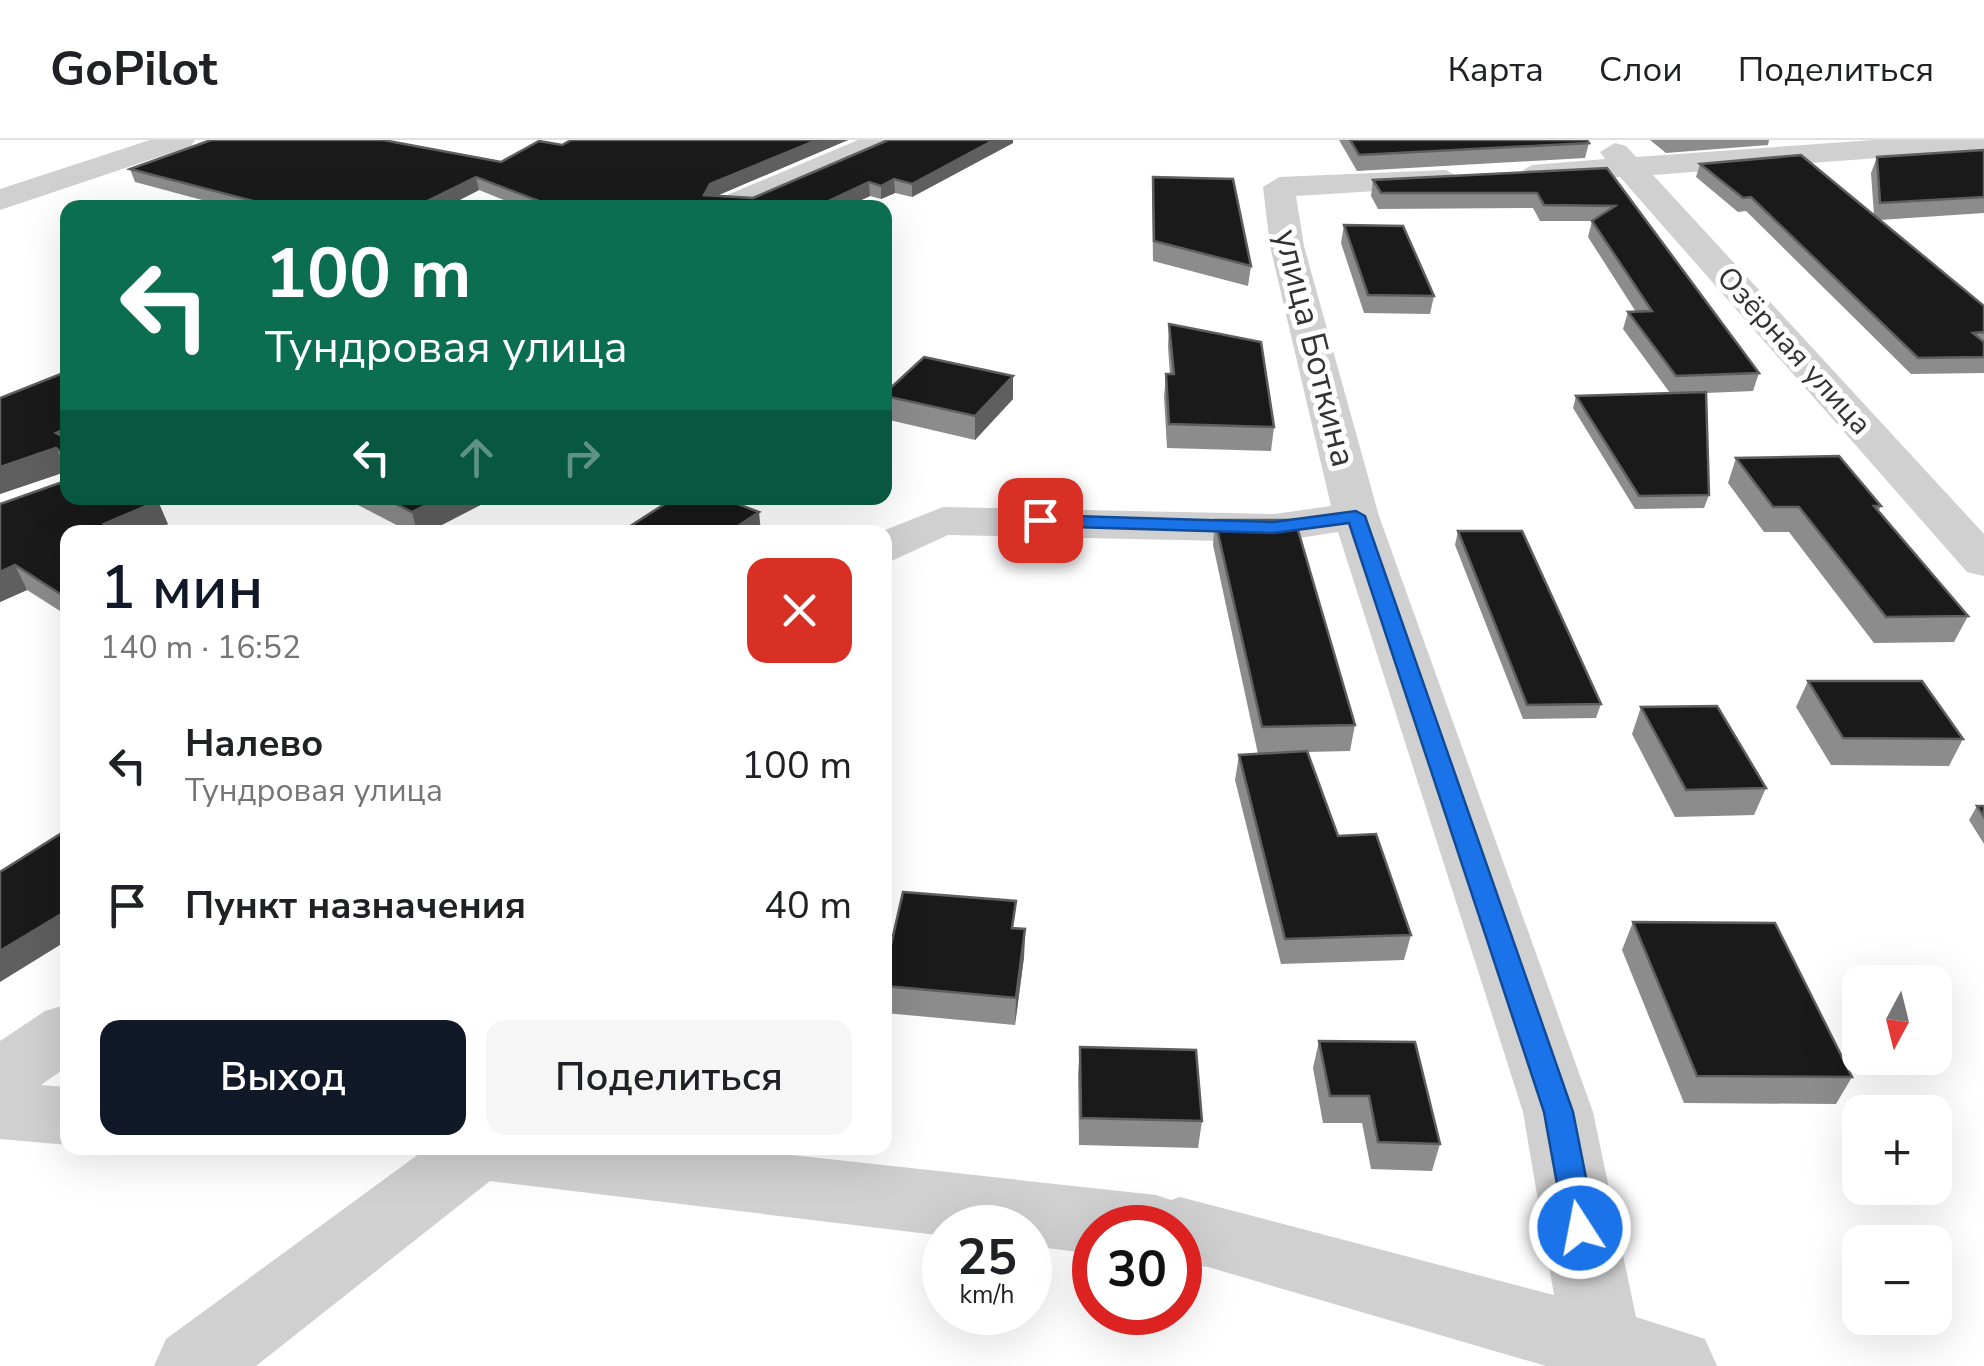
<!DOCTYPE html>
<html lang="ru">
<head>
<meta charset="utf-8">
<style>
  :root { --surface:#fff; --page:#f6f6f6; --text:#202124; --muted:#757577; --line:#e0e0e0; --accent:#111827 }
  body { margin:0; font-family:"Nunito Sans",sans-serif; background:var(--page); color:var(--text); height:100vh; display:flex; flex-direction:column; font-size:38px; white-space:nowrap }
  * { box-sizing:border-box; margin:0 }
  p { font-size:32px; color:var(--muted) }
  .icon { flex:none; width:55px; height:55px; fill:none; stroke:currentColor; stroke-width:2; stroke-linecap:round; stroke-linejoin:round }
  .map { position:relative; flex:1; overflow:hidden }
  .panel { position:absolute; left:60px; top:385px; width:832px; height:630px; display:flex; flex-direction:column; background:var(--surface); border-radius:20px; box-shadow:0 10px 40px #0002 }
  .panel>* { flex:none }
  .top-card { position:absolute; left:60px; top:60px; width:832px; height:305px; border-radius:20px; box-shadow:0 10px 40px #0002; background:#0b6e4f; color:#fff; overflow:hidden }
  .needle { width:65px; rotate:187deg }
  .controls { position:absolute; left:1842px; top:825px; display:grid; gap:20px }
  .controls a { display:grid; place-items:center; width:110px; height:110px; border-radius:20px; background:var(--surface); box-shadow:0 10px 40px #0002; font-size:50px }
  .speed { position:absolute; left:922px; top:1065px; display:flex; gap:20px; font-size:50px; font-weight:700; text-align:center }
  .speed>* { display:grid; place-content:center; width:130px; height:130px; border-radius:50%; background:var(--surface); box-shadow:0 10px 40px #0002; line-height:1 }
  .speed small { font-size:25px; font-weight:400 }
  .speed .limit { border:15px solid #d22; background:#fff; color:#111 }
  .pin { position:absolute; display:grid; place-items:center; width:85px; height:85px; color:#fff; margin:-42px; border-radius:20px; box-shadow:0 5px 15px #0006 }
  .me { position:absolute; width:110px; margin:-55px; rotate:349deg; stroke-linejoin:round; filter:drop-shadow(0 0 8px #0008) }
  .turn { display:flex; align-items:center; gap:35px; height:210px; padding:0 40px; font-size:45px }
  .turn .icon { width:130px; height:130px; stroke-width:2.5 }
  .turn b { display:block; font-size:70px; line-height:85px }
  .lanes { display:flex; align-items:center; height:95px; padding:0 40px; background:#0003; justify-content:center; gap:50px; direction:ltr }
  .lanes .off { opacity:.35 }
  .round { display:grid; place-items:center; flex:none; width:105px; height:105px; border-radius:20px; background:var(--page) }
  .overview { display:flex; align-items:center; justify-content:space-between; height:170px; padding:0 40px }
  h1 { font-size:60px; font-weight:600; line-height:75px; color:var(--accent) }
  .button { display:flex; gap:20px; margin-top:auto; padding:20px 40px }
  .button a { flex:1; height:115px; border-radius:20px; background:var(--accent); color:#fff; font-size:40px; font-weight:600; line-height:115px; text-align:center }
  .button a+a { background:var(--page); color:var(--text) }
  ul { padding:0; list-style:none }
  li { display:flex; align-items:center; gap:30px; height:140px; padding:0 40px }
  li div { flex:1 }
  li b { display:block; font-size:38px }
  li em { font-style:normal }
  header { display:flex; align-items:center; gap:60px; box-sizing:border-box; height:140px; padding:0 50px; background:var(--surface); border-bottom:2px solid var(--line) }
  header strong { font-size:48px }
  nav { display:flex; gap:55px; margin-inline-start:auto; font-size:35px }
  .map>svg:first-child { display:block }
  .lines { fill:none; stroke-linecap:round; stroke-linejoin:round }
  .minor { fill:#d0d0d0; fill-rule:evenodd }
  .wall { fill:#8c8c8c }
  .shaded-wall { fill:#5f5f5f }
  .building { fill:#1a1a1a; stroke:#5f5f5f; stroke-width:2.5 }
  .route { fill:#1a73e8; stroke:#114b97; stroke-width:2.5 }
  .labels { text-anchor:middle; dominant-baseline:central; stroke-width:10; stroke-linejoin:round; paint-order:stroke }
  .far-street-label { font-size:30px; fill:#333; stroke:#fff }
  .street-label { font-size:35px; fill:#333; stroke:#fff }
</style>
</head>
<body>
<header>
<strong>GoPilot</strong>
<nav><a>Карта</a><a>Слои</a><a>Поделиться</a></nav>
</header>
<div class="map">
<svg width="1984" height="1226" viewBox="0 0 1984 1226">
  <rect width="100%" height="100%" fill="#fff"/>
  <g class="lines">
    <g class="minor">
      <path d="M150,0H195L191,6L0,70V49Z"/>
      <path d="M858,0H899L895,6L754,68H709L713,61Z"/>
      <path d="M1873,0H1984V10L1653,35L1984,394V436L1967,432L1620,37L1532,43L1516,34L1532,25L1605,19L1600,12L1615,3L1626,6L1636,17Z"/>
      <path d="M1446,30L1462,39L1457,46L1296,56L1304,106L1379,376L1593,972L1636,1177L1705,1199L1717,1226H1546L1208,1127L1180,1123V1088H1095V1114L1030,1106V1088H945V1096L490,1041L256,1226H154L166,1199L427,1008H728L1156,1055L1171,1060L1180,1057L1554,1155L1523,972L1338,392L1274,402L948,395L885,424V392H880L943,367L1274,374L1331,366L1270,106L1263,47L1279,37Z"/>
      <path d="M68,864V926L41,945L68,947V1005L0,999V901L45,871Z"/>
    </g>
  </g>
  <g class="wall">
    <path d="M571,0H848L715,56L753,58L888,0H1013V3L912,57L895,53L881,59L870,56L844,68H524L479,50L444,68H232L135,42L130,29L501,22L562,5Z"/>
    <path d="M1339,0H1587L1589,3L1585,18L1357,31Z"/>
    <path d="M1650,0H1769L1768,5L1666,13Z"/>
    <path d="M1984,10V73L1879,80L1984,166V233L1911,234L1746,71L1738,72L1696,37L1700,24L1874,75L1871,33L1877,17Z"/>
    <path d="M1607,28L1759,233L1753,251L1706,253L1709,355L1704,368L1635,369L1573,268L1576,256L1670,253L1623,189L1628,172H1636L1588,97L1592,81H1540L1533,68L1378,69L1371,56L1373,40Z"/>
    <path d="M1153,37L1251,126L1248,146L1153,121L1152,56Z"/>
    <path d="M1344,85L1434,156L1430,174L1364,173L1341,103Z"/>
    <path d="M1169,184L1274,287L1271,311L1167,308L1164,257L1166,234H1170L1168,207Z"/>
    <path d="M68,231V358L168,384L149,392H68V476L27,450L0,462V364L66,341L62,333L0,354V258Z"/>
    <path d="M1013,236V259L975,300L885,279V253Z"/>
    <path d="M1736,318L1881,366L1878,372L1968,476L1954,502L1874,503L1789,392H1764L1728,343Z"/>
    <path d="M356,358H494L428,392H410L358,365Z"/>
    <path d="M1215,380L1355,585L1350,611L1307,612L1338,696L1411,795L1404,820L1281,824L1235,640L1239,615L1258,614L1213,405Z"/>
    <path d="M1458,391L1601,564L1596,578L1523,579L1455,405Z"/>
    <path d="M1808,541L1963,599L1949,626L1831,625L1796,567Z"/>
    <path d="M1641,567L1766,648L1754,675L1675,677L1632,594Z"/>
    <path d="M1977,666H1984V704L1969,680Z"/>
    <path d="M1633,782L1852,937L1836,964L1684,963L1622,810Z"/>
    <path d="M1025,789L1024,817L1015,885L885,873V831Z"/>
    <path d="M1319,901L1440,1004L1432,1031L1371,1029L1362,983H1323L1313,928Z"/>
    <path d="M1080,907L1202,981L1198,1008L1079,1005L1078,934Z"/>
  </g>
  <g class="shaded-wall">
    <path d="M817,0H848L712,58L704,55L710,44Z"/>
    <path d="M994,0H1013V3L912,57V44Z"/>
    <path d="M476,37L479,50L444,68H413Z"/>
    <path d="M894,39L895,53L881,59V46Z"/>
    <path d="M869,42L870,56L844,68H814Z"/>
    <path d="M1013,236V259L975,300V276Z"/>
    <path d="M68,288V315L56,293Z"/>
    <path d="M56,308L67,331H61L62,333L0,354V327Z"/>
    <path d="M440,358H494L428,392H417L412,372Z"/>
    <path d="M158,361L168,384L149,392H108L104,384Z"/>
    <path d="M759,372L761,392H729Z"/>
    <path d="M15,425L27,450L0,462V432Z"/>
    <path d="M68,770V800L0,842V811Z"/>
    <path d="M1025,789L1024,817L1015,885L1016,858Z"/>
  </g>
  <g class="building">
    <path d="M211,0H383L501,22L539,1L562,5L571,0H817L710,44L704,55L753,58L888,0H994L912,44L894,39L881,46L869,42L814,68H557L476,37L413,68H280L130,29Z"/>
    <path d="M1350,0H1587L1589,3L1359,15Z"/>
    <path d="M1984,10V57L1880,63L1877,17Z"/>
    <path d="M1801,15L1984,166V192L1973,193L1984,202V217L1918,218L1751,57L1743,58L1700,24Z"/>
    <path d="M1607,28L1759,233L1676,236L1628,172L1652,171L1592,81L1615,66L1544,65L1537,53H1381L1373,40Z"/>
    <path d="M1153,37L1233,39L1251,126L1154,101Z"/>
    <path d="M1344,85L1403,86L1434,156L1368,155Z"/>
    <path d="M1169,184L1261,202L1274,287L1169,284L1166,234H1174Z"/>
    <path d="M924,217L1013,236L975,276L885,256V253Z"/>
    <path d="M68,231V288L56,293L68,300V331H61V312L56,308L0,327V258Z"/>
    <path d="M1706,252L1709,355L1639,356L1576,256Z"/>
    <path d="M1839,316L1881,366H1874L1968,476L1886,477L1799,367H1773L1736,318Z"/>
    <path d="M68,340V358H153L158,361L104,384L119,392H68V459L15,425L0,432V364Z"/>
    <path d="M384,358H440L412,372Z"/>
    <path d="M674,358H722L759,372L729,392H621Z"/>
    <path d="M1215,380H1295L1355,585L1262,587Z"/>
    <path d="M1458,391H1522L1601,564L1527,565Z"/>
    <path d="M1808,541H1922L1963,599L1843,598Z"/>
    <path d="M1717,566L1766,648L1686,650L1641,567Z"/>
    <path d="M1307,611L1338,696L1376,694L1411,795L1285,799L1239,615Z"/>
    <path d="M1977,666H1984V677Z"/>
    <path d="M68,689V770L0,811V732Z"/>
    <path d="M903,752L1016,761L1012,788L1025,789L1016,858L885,846V831Z"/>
    <path d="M1633,782L1775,783L1852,937L1697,936Z"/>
    <path d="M1319,901L1415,902L1440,1004L1378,1002L1369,956H1330Z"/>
    <path d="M1080,907L1196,910L1202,981L1081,978Z"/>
  </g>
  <path class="route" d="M1356,371L1365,376L1573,972L1596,1088L1591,1098L1580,1102L1570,1098L1565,1088L1544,972L1349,383L1274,393L1040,386L1031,380L1040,375L1274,382Z"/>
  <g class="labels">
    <g class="far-street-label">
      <text transform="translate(1794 211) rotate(48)">Озёрная улица</text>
    </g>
    <g class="street-label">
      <text transform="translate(1315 208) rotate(76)">улица Боткина</text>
    </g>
  </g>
</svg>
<div class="controls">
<a><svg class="needle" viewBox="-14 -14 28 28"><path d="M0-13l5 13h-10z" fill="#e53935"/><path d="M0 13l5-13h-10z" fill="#757577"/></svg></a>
<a>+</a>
<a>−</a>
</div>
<div class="speed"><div>25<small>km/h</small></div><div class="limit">30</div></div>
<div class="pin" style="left:1040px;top:380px;background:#d93025"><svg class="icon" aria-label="arrive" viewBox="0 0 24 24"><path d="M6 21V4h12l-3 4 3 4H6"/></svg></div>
<svg class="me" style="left:1580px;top:1088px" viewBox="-20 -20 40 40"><circle r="17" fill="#1a73e8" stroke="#fff" stroke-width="3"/><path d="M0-11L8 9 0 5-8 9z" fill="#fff"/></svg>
<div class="top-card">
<div class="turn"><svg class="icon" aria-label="left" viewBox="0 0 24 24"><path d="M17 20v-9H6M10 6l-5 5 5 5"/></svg><div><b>100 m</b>Тундровая улица</div></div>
<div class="lanes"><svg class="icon" aria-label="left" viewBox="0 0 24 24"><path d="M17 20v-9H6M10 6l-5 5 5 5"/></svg><svg class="icon off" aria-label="ahead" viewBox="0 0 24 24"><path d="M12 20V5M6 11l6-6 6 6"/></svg><svg class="icon off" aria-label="right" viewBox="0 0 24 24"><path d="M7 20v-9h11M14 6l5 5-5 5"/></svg></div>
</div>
<section class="panel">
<div class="overview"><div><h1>1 мин</h1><p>140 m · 16:52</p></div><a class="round" style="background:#d93025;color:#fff"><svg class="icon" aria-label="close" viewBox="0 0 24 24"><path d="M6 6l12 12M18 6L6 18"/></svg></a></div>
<ul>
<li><svg class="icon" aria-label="left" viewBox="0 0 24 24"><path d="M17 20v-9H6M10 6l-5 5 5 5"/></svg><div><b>Налево</b><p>Тундровая улица</p></div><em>100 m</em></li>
<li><svg class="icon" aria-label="arrive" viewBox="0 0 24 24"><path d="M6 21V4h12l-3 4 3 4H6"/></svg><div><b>Пункт назначения</b></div><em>40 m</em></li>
</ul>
<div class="button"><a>Выход</a><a>Поделиться</a></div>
</section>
</div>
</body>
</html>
